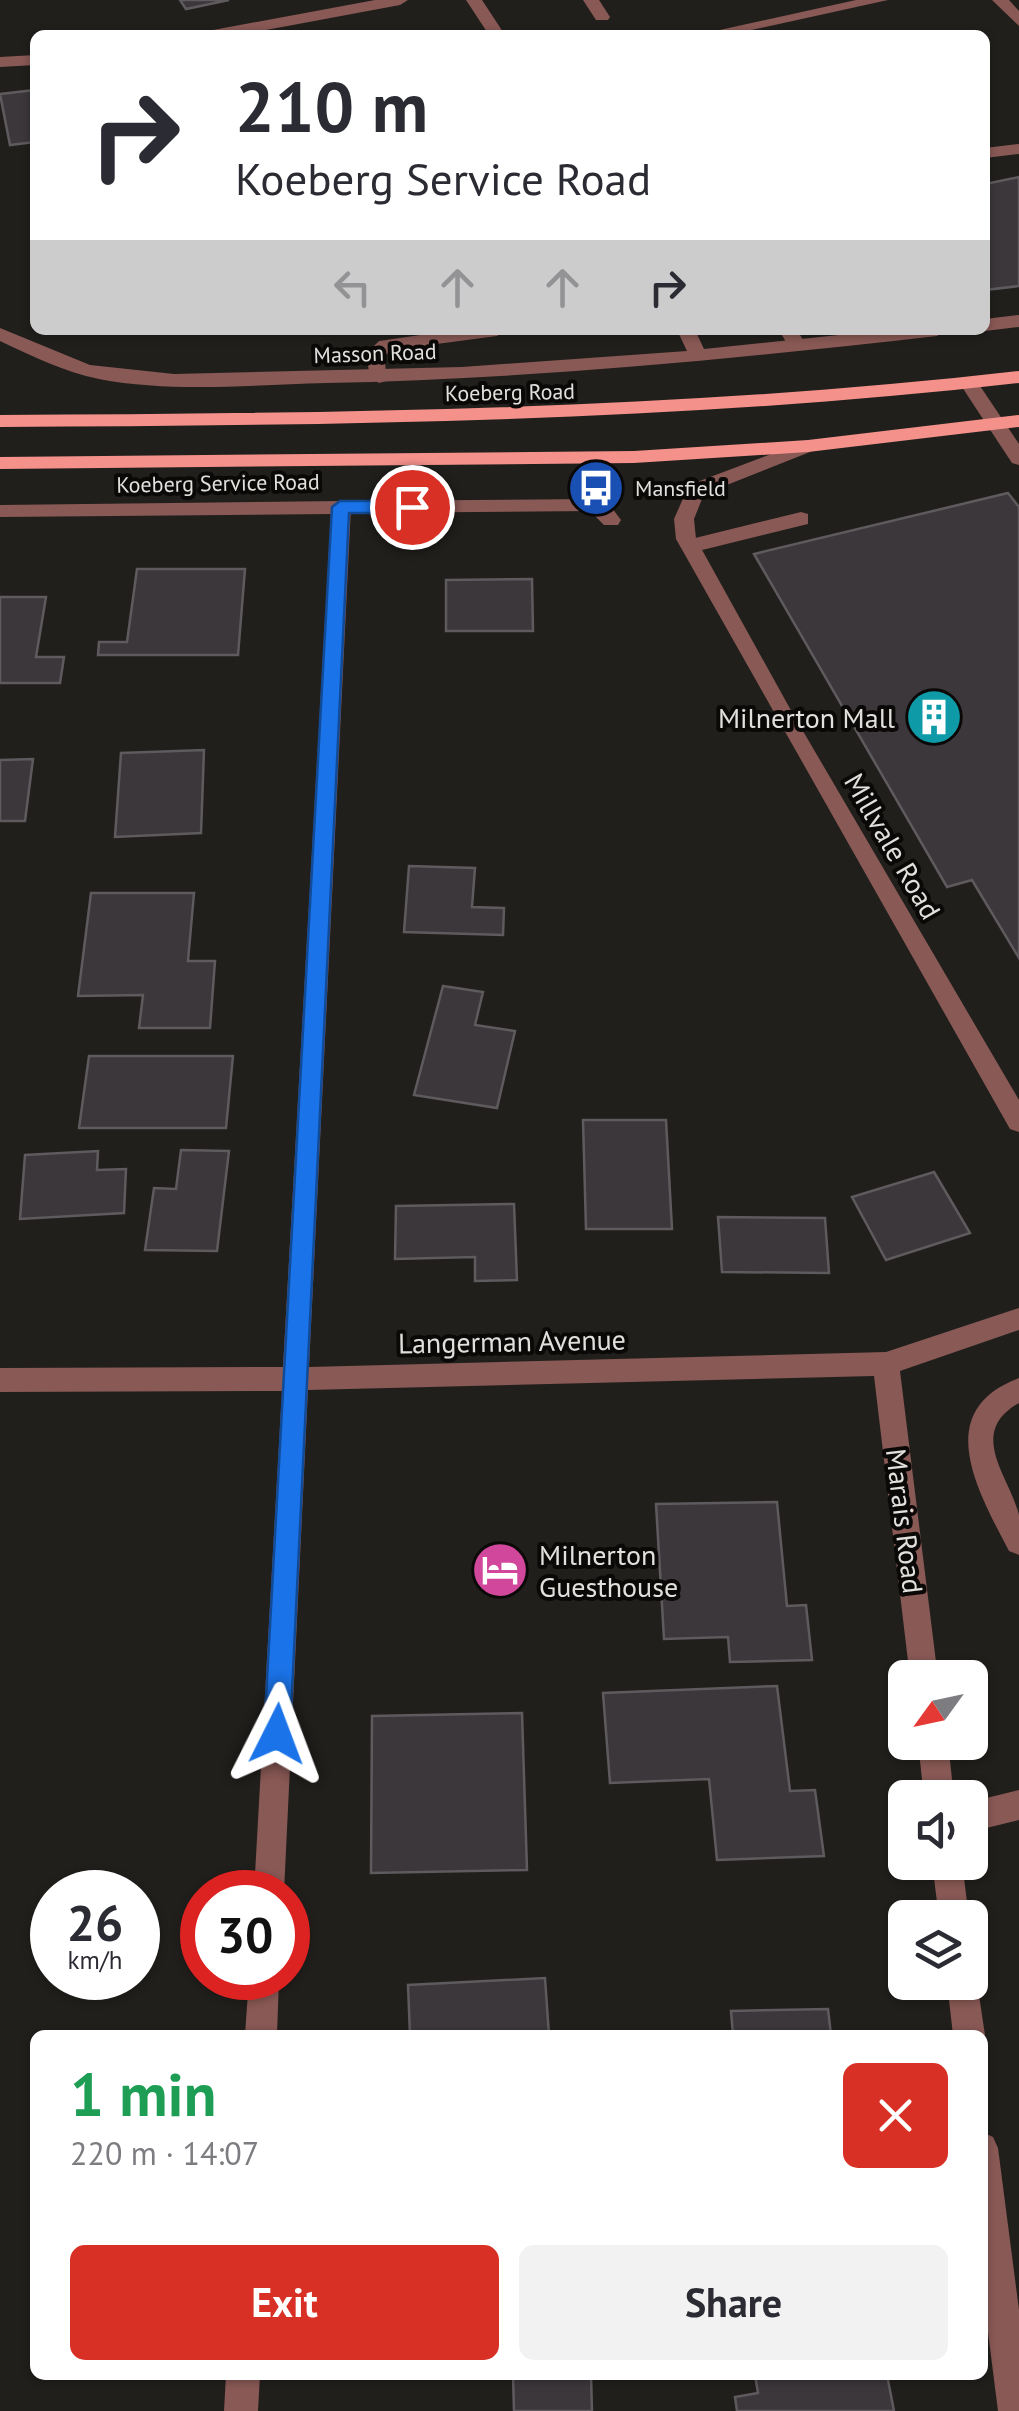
<!DOCTYPE html>
<html lang="en">
<head>
<meta charset="utf-8">
<style>
  :root { --surface:#fff; --page:#f2f2f3; --text:#2b2b33; --muted:#7c7c81; --accent:#d93025 }
  body { margin:0; font-family:"PT Sans",sans-serif; background:var(--page); color:var(--text); height:100vh; display:flex; flex-direction:column; font-size:38px; white-space:nowrap }
  * { box-sizing:border-box; margin:0 }
  p { font-size:32px; color:var(--muted) }
  .icon { flex:none; width:55px; height:55px; fill:none; stroke:currentColor; stroke-width:2; stroke-linecap:round; stroke-linejoin:round }
  .map { position:relative; flex:1; overflow:hidden }
  .details { position:absolute; left:30px; top:2030px; width:958px; height:350px; display:flex; flex-direction:column; background:var(--surface); border-radius:15px; box-shadow:0 2px 8px #0004 }
  .details>* { flex:none }
  .banner { position:absolute; left:30px; top:30px; width:960px; height:305px; border-radius:15px; box-shadow:0 2px 8px #0004; background:#fff; color:var(--text); overflow:hidden }
  .needle { width:65px; rotate:237deg }
  .buttons { position:absolute; left:888px; top:1660px; display:grid; gap:20px }
  .buttons a { display:grid; place-items:center; width:100px; height:100px; border-radius:15px; background:var(--surface); box-shadow:0 2px 8px #0004; font-size:50px }
  .speed { position:absolute; left:30px; top:1870px; display:flex; gap:20px; font-size:50px; font-weight:700; text-align:center }
  .speed>* { display:grid; place-content:center; width:130px; height:130px; border-radius:50%; background:var(--surface); box-shadow:0 2px 8px #0004; line-height:1 }
  .speed small { font-size:25px; font-weight:400 }
  .speed .limit { border:15px solid #d22; background:#fff; color:#111 }
  .pin { position:absolute; display:grid; place-items:center; width:85px; height:85px; color:#fff; margin:-42px; border:5px solid #fff; border-radius:50%; box-shadow:0 2px 10px #0007 }
  .me { position:absolute; width:110px; margin:-55px; rotate:3deg; stroke-linejoin:round; filter:drop-shadow(0 0 8px #0008) }
  .turn { display:flex; align-items:center; gap:35px; height:210px; padding:0 40px; font-size:45px }
  .turn .icon { width:130px; height:130px; stroke-width:2.5 }
  .turn b { display:block; font-size:70px; line-height:85px }
  .lanes { display:flex; align-items:center; height:95px; padding:0 40px; background:#0003; justify-content:center; gap:50px; direction:ltr }
  .lanes .off { opacity:.35 }
  .round { display:grid; place-items:center; flex:none; width:105px; height:105px; border-radius:15px; background:var(--page) }
  .head { display:flex; align-items:center; justify-content:space-between; height:170px; padding:0 40px }
  h1 { font-size:60px; font-weight:600; line-height:75px; color:#1e9e55 }
  .action { display:flex; gap:20px; margin-top:auto; padding:20px 40px }
  .action a { flex:1; height:115px; border-radius:15px; background:var(--accent); color:#fff; font-size:40px; font-weight:600; line-height:115px; text-align:center }
  .action a+a { background:var(--page); color:var(--text) }
  .map>svg:first-child { display:block }
  .building { fill:#3b373b; stroke:#5e5a5e; stroke-width:2.5 }
  .lines { fill:none; stroke-linecap:round; stroke-linejoin:round }
  .service { fill:#895955; fill-rule:evenodd }
  .minor { fill:#895955; fill-rule:evenodd }
  .tertiary { fill:#895955; fill-rule:evenodd }
  .primary { fill:#f4918b; fill-rule:evenodd }
  .route { fill:#1a73e8; stroke:#114b97; stroke-width:2.5 }
  .labels { text-anchor:middle; dominant-baseline:central; stroke-width:8; stroke-linejoin:round; paint-order:stroke }
  .far-street-label { font-size:22px; fill:#e1e0dd; stroke:#0a0908 }
  .far-poi-label { font-size:22px; fill:#e1e0dd; stroke:#0a0908; text-anchor:start }
  .poi-label { font-size:28px; fill:#e1e0dd; stroke:#0a0908; text-anchor:end }
  .street-label { font-size:28px; fill:#e1e0dd; stroke:#0a0908 }
</style>
</head>
<body>
<div class="map">
<svg width="1019" height="2411" viewBox="0 0 1019 2411">
  <rect width="100%" height="100%" fill="#211f1c"/>
  <g class="building">
    <path d="M180,0H229L186,9Z"/>
    <path d="M35,90V142L10,145L0,94Z"/>
    <path d="M1019,177V286L985,290V184Z"/>
    <path d="M1008,493L1019,507V958L972,880L947,887L754,554Z"/>
    <path d="M137,569H245L238,655H98L99,642H127Z"/>
    <path d="M532,579L533,631H446V580Z"/>
    <path d="M0,597H46L36,657H64L60,683H0Z"/>
    <path d="M204,750L201,833L115,837L121,753Z"/>
    <path d="M33,759L25,821H0V760Z"/>
    <path d="M409,866L475,868L472,907L504,908L503,935L404,932Z"/>
    <path d="M91,893H194L188,961H215L210,1028H139L143,995L78,996Z"/>
    <path d="M443,986L483,992L475,1025L515,1031L497,1108L414,1095Z"/>
    <path d="M89,1056H233L226,1128H79Z"/>
    <path d="M583,1120H666L672,1229H586Z"/>
    <path d="M181,1150L229,1151L217,1251L145,1250L154,1188L176,1189Z"/>
    <path d="M98,1151L97,1170L126,1169L124,1213L20,1219L25,1155Z"/>
    <path d="M934,1172L970,1233L886,1260L852,1197Z"/>
    <path d="M514,1204L517,1280L475,1281V1257L395,1259L396,1206Z"/>
    <path d="M718,1217L825,1218L829,1273L722,1272Z"/>
    <path d="M777,1502L787,1606L806,1605L812,1660L730,1662L728,1637L664,1639L656,1504Z"/>
    <path d="M777,1686L790,1791L815,1790L824,1856L717,1860L709,1779L610,1783L603,1693Z"/>
    <path d="M522,1713L527,1870L371,1873L372,1716Z"/>
    <path d="M545,1978L549,2035H410L408,1985Z"/>
    <path d="M828,2009L831,2035H733L731,2011Z"/>
    <path d="M513,2375H591L592,2411H514Z"/>
    <path d="M755,2375H887L894,2411H737L735,2397L758,2393Z"/>
  </g>
  <g class="lines">
    <g class="service">
      <path d="M583,0H599L610,17L608,20H596Z"/>
      <path d="M856,0H888L729,35H697Z"/>
      <path d="M992,0H1009L1019,11V26Z"/>
      <path d="M1019,144V154L985,158V148Z"/>
      <path d="M455,330H506L497,336L391,350L385,356L386,381L379,383L370,377L366,354L379,341Z"/>
      <path d="M779,330H797L806,345L797,351L790,349Z"/>
      <path d="M592,499L609,504L621,520L618,525H604L590,511L341,513L331,507L341,501Z"/>
      <path d="M801,512L808,514V524L690,553L680,546L683,541Z"/>
      <path d="M1019,1378V1403C966,1433 1010,1477 1019,1515C1019,1527 1019,1543 1019,1555L1009,1551C979,1493 930,1411 1019,1378Z"/>
      <path d="M1019,1790V1820L970,1832V1802Z"/>
    </g>
    <g class="minor">
      <path d="M375,0H408L400,5L239,35H205L213,30Z"/>
      <path d="M466,0H482L505,35H489Z"/>
      <path d="M35,55V65L0,67V57Z"/>
      <path d="M1019,315V327L985,331L983,330L985,319Z"/>
      <path d="M0,328L90,365L174,374L462,367L687,351L677,330H695L704,349L887,330H946L937,336C734,359 530,379 326,383C251,385 172,393 99,379C64,372 32,356 0,341Z"/>
      <path d="M808,440L815,442V450L704,494L694,519L696,539L793,714L1019,1100V1132L1010,1129L676,539L674,519L689,485Z"/>
      <path d="M341,501L351,507L309,1367L886,1352L1019,1308V1330L900,1371L938,1678H910L874,1376L308,1390L284,1892H254L282,1391L0,1392V1368L283,1367L331,514L0,517V505Z"/>
      <path d="M918,1742H948L954,1798H924Z"/>
      <path d="M932,1862H962L969,1918H939Z"/>
      <path d="M970,1970L977,1982L985,2035L982,2040V2035H953L947,1982H970Z"/>
      <path d="M249,1978H279L277,2035H245Z"/>
      <path d="M982,2132L993,2137L998,2148L1019,2310V2411H998L982,2285Z"/>
      <path d="M226,2375H260L258,2411H224Z"/>
    </g>
    <path class="tertiary" d="M969,378L976,380L1019,444V465L1012,463L960,384Z"/>
    <g class="primary">
      <path d="M1019,371V383C680,422 341,425 0,427V415C341,413 680,410 1019,371Z"/>
      <path d="M1019,415V427L808,452L634,463L0,469V457L634,451L808,440Z"/>
    </g>
  </g>
  <path class="route" d="M340,501H412L421,507L412,513H349L290,1734L286,1744L277,1747L268,1744L264,1734L332,507Z"/>
  <defs>
    <g id="bus-disc" transform="scale(2.875)"><circle r="9.5" fill="#1a4fb4" stroke="#0a0908"/><path d="M-5-6H5V4H4V6H2V4H-2V6H-4V4H-5ZM-3.5-4V0h7V-4ZM-3.5 1.2v1.5H-2V1.2ZM2 1.2v1.5H3.5V1.2Z" fill="#fff"/></g>
    <g id="building-disc" transform="scale(2.875)"><circle r="9.5" fill="#0f9aa8" stroke="#0a0908"/><path d="M-4-6H4V6H1V3H-1V6H-4ZM-2.5-4.3h1.7v1.8h-1.7ZM.8-4.3h1.7v1.8H.8ZM-2.5-1h1.7V.8h-1.7ZM.8-1h1.7V.8H.8Z" fill="#fff"/></g>
    <g id="hotel-disc" transform="scale(2.875)"><circle r="9.5" fill="#d1479c" stroke="#0a0908"/><path d="M-6-4.5h1.5V1H6V5H4.5V3h-9V5H-6ZM-4 0a1.8 1.8 0 1 1 3.6 0ZM.5 0V-2.5h3Q6-2.5 6 0Z" fill="#fff"/></g>
  </defs>
  <g fill-rule="evenodd">
    <use href="#bus-disc" x="596" y="488"/>
    <use href="#building-disc" x="934" y="717"/>
    <use href="#hotel-disc" x="500" y="1570"/>
  </g>
  <g class="labels">
    <g class="far-street-label">
      <text transform="translate(375 353) rotate(-2)">Masson Road</text>
      <text transform="translate(510 392) rotate(-1)">Koeberg Road</text>
      <text transform="translate(218 483) rotate(-1)">Koeberg Service Road</text>
    </g>
    <g class="far-poi-label">
      <text x="635" y="488">Mansfield</text>
    </g>
    <g class="poi-label">
      <text x="895" y="717">Milnerton Mall</text>
      <text x="539" y="1554" text-anchor="start">Milnerton<tspan x="539" dy="32">Guesthouse</tspan></text>
    </g>
    <g class="street-label">
      <text transform="translate(893 846) rotate(60)">Millvale Road</text>
      <text transform="translate(512 1341) rotate(-1)">Langerman Avenue</text>
      <text transform="translate(905 1521) rotate(83)">Marais Road</text>
    </g>
  </g>
</svg>
<div class="buttons">
<a><svg class="needle" viewBox="-14 -14 28 28"><path d="M0-13l5 13h-10z" fill="#e53935"/><path d="M0 13l5-13h-10z" fill="#7c7c81"/></svg></a>
<a><svg class="icon" aria-label="sound" viewBox="0 0 24 24"><path d="M4 9h4l5-4v14l-5-4H4zM17 9q2 3 0 6"/></svg></a>
<a><svg class="icon" aria-label="layers" viewBox="0 0 24 24"><path d="M12 4l9 5-9 5-9-5zM3 14l9 5 9-5"/></svg></a>
</div>
<div class="speed"><div>26<small>km/h</small></div><div class="limit">30</div></div>
<div class="pin" style="left:412px;top:507px;background:#d93025"><svg class="icon" aria-label="arrive" viewBox="0 0 24 24"><path d="M6 21V4h12l-3 4 3 4H6"/></svg></div>
<svg class="me" style="left:277px;top:1734px" viewBox="-20 -20 40 40"><path d="M0-17L14 15 0 8-14 15z" fill="#1a73e8" stroke="#fff" stroke-width="4"/></svg>
<div class="banner">
<div class="turn"><svg class="icon" aria-label="right" viewBox="0 0 24 24"><path d="M7 20v-9h11M14 6l5 5-5 5"/></svg><div><b>210 m</b>Koeberg Service Road</div></div>
<div class="lanes"><svg class="icon off" aria-label="left" viewBox="0 0 24 24"><path d="M17 20v-9H6M10 6l-5 5 5 5"/></svg><svg class="icon off" aria-label="ahead" viewBox="0 0 24 24"><path d="M12 20V5M6 11l6-6 6 6"/></svg><svg class="icon off" aria-label="ahead" viewBox="0 0 24 24"><path d="M12 20V5M6 11l6-6 6 6"/></svg><svg class="icon" aria-label="right" viewBox="0 0 24 24"><path d="M7 20v-9h11M14 6l5 5-5 5"/></svg></div>
</div>
<section class="details">
<div class="head"><div><h1>1 min</h1><p>220 m · 14:07</p></div><a class="round" style="background:#d93025;color:#fff"><svg class="icon" aria-label="close" viewBox="0 0 24 24"><path d="M6 6l12 12M18 6L6 18"/></svg></a></div>
<div class="action"><a>Exit</a><a>Share</a></div>
</section>
</div>
</body>
</html>
